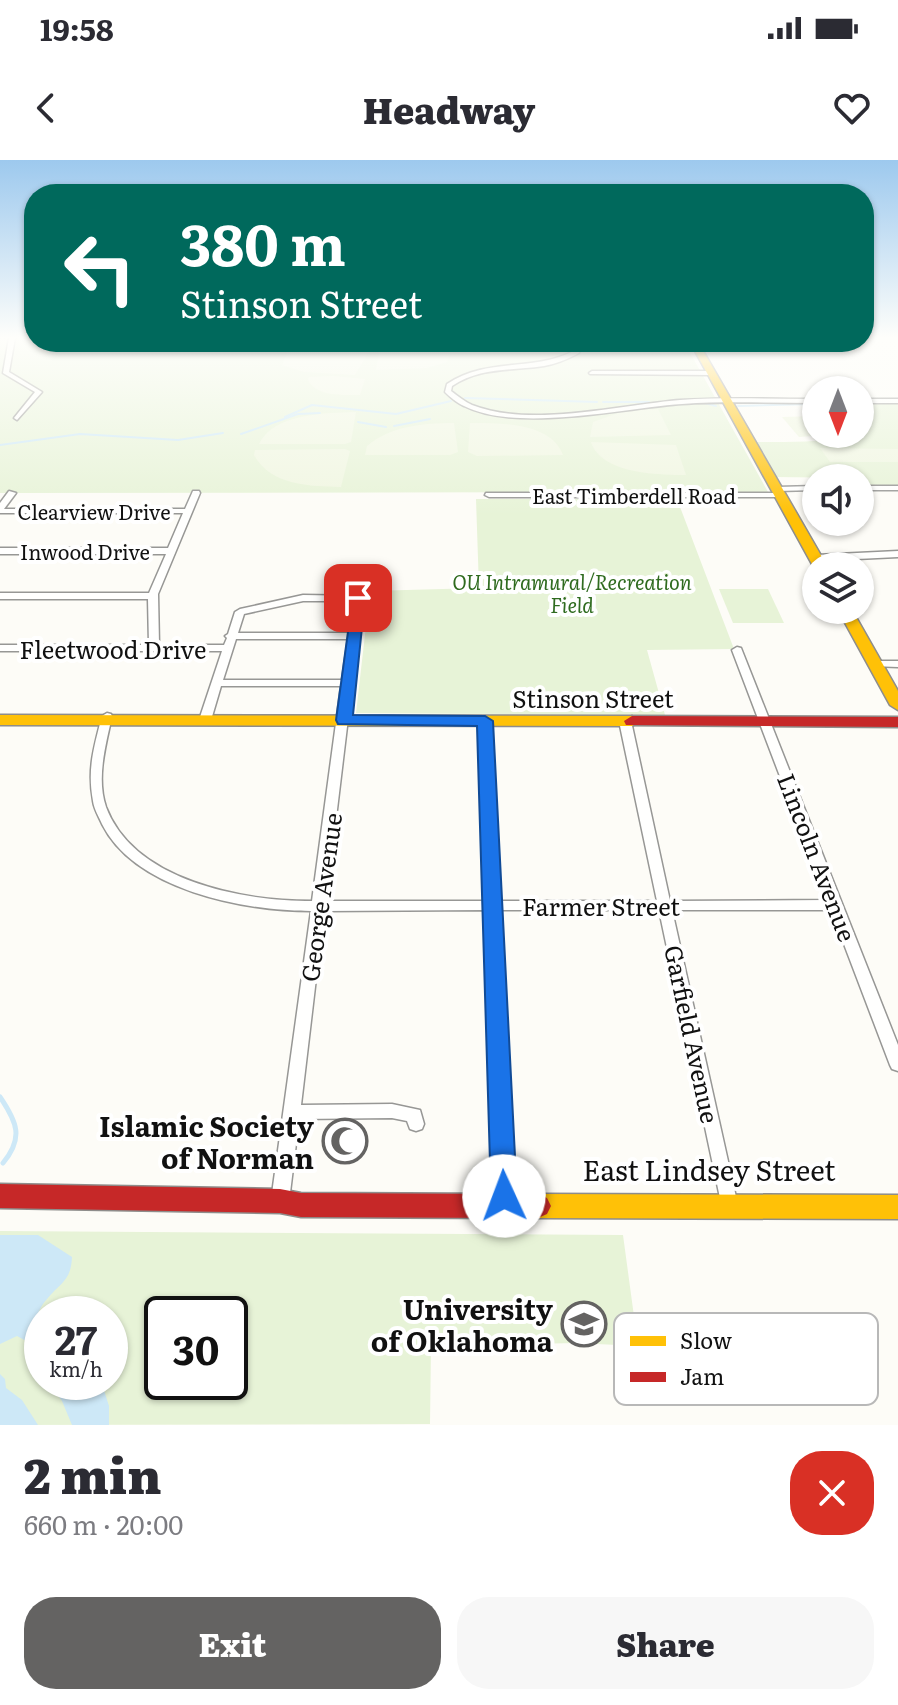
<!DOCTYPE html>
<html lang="en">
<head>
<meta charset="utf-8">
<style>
  :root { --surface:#fff; --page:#f7f7f7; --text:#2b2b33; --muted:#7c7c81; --accent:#646362 }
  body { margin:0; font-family:Literata,serif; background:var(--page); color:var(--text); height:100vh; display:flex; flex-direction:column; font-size:30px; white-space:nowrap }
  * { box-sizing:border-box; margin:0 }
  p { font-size:26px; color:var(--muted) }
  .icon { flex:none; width:44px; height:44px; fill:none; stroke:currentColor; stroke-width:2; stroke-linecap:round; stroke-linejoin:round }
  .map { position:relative; height:1265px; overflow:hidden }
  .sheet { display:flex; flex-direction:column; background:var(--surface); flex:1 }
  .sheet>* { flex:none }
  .banner { position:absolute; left:24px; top:24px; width:850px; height:168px; border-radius:32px; box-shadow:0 2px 6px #0004; background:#00695c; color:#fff; overflow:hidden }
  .needle { width:52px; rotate:180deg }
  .buttons { position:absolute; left:802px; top:216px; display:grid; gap:16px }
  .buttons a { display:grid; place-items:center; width:72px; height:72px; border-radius:50%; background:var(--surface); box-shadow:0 2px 6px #0004; font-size:40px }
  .speed { position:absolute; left:24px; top:1136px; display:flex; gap:16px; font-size:40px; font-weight:700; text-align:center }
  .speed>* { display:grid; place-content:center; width:104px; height:104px; border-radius:50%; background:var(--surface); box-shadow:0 2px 6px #0004; line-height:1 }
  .speed small { font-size:20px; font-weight:400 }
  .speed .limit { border:4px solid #111; border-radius:12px; background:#fff; color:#111 }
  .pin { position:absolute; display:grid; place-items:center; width:68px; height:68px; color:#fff; margin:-34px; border-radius:16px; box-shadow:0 4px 12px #0006 }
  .me { position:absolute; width:88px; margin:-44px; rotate:358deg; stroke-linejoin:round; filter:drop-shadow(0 0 6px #0008) }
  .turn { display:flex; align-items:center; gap:28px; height:168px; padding:0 24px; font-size:36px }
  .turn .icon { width:104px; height:104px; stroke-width:2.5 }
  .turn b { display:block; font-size:56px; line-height:68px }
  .round { display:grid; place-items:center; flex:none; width:84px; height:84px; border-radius:32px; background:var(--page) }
  .headline { display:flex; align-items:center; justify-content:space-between; height:136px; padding:0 24px }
  h1 { font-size:48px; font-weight:800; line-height:60px }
  .primary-button { display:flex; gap:16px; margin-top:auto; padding:16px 24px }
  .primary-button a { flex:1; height:92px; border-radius:32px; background:var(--accent); color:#fff; font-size:32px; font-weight:800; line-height:92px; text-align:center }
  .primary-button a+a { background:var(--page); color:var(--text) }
  .status { display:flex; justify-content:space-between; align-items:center; height:56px; padding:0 40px; background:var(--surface); direction:ltr }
  .status svg { height:22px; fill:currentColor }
  header { display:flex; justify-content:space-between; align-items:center; height:104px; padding:0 24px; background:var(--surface); font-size:36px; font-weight:800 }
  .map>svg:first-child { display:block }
  .green { fill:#e7f3d7; fill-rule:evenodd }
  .pitch { fill:#f0f6e1 }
  .water { fill:#cde8f7 }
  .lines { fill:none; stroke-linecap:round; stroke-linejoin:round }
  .stream-far1 { stroke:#cde8f7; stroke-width:2 }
  .stream { stroke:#cde8f7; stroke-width:5 }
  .street-casing { stroke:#979795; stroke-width:3 }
  .slow-casing { stroke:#8e8d8b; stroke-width:3 }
  .jam-casing { stroke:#8e8d8b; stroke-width:3 }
  .street { fill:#fffffe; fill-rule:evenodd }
  .slow { fill:#ffc107; fill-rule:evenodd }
  .jam { fill:#c62828; fill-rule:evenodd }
  .route { fill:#1a73e8; stroke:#114b97; stroke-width:2 }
  .labels { text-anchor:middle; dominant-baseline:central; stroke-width:8; stroke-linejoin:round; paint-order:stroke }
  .far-street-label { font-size:20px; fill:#111; stroke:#fff }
  .far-park-label { font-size:20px; font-style:italic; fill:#2f6b1f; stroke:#fff }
  .street-label { font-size:24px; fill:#111; stroke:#fff }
  .near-poi-label { font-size:28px; font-weight:bold; fill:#111; stroke:#fff; text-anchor:end }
  .near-street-label { font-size:28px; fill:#111; stroke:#fff }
  .key { fill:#fff; stroke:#b8b8b8; stroke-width:2 }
  .key-label { font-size:22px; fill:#111 }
</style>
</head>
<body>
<div class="status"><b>19:58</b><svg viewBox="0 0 49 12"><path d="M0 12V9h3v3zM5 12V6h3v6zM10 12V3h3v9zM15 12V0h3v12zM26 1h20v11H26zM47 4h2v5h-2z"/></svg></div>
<header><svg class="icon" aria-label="back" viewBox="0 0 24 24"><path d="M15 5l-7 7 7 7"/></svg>Headway<svg class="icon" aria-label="heart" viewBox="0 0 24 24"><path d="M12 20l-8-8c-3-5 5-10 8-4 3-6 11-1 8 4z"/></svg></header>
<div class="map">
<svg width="898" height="1265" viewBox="0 0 898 1265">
  <rect width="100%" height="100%" fill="#fdfcf7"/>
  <g class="green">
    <path d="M0,178H34V182H684L768,332L0,333Z"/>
    <path d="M860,242H898V326H860V318L774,317L753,282C790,282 825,283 860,274Z"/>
    <path d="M476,339H677L734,489L647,490L665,555L356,553L370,431L479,428Z"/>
    <path d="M719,429H768L784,463H733Z"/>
    <path d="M0,1071L623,1075L638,1186L576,1183L431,1186L430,1264L0,1265ZM42,1154H110V1222H42ZM162,1154H230V1222H162Z"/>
  </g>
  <g class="pitch">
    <path d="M333,187L370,190L355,215L304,212L282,205L288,190Z"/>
    <path d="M386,187L452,188L447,202L427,208L376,210L380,188Z"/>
    <path d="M333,216L365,219L360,235C343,235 317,237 308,220L309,217Z"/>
    <path d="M658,249L671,275L590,277L593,262L624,251Z"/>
    <path d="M356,252L351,282L345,284H259C274,253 326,253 356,252Z"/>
    <path d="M816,256V274H840L799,277L782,257Z"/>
    <path d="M454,263L458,292L450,295H365L367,286C390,266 424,263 454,263Z"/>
    <path d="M470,263C498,263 551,262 563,295L477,296L468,292Z"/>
    <path d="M591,282L676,285L686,315C659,315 601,314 591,282Z"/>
    <path d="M820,288L898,289V302H830Z"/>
    <path d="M345,289L350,291L341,327C310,326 271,326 254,295L255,290Z"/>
  </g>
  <g class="water">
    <path d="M0,1075H38L72,1097C71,1121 61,1122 47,1139C41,1145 38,1154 34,1162L42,1174V1211L28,1182L17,1176L0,1184Z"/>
    <path d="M0,1214L5,1219L6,1228L22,1240L38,1265H0Z"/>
    <path d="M48,1222L102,1224L109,1246V1265H72L62,1241Z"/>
  </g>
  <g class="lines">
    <g class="stream-far1">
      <path d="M465,238L597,242"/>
      <path d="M603,242H649"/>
      <path d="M705,243L716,246"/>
      <path d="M738,246L814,244"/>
      <path d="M285,257L312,245L396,254L451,241"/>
      <path d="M358,262L386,267"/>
      <path d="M394,266L430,259"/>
      <path d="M241,274L298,254L320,253"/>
      <path d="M0,285L80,274L178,280L223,273"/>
    </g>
    <path class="stream" d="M0,937C17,962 24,978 3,1003"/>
    <g class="street-casing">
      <g id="street">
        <path d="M9,178H15L9,212L42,232L17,260L14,258L35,232L3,213Z"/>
        <path d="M577,182H583L579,193C568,199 556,204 544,206C511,211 481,207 452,226L451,231C458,236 465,242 472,245C530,268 619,245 680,240C725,237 771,239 816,239V243C771,243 726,241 682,244C624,248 517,273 464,246C457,243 450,237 445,232L447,224C487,197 532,212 574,191Z"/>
        <path d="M592,211H711L714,213L711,215L590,214L589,213Z"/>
        <rect x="860" y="239" width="38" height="4"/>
        <path d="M816,326V330L777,331L773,329L777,327Z"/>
        <rect x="860" y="326" width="38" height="4"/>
        <path d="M9,331L16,333L4,349H185L193,331H199L200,333L158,434L159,485H224L227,478L225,476L228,474L235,452L240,449L303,435L361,436L363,438L358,474L360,476L358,478L353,521L354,523L352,525L326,741H485L479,561L485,558L491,561L499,741H657L619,561L625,558L631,561L670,741L827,740L732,490L737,487L741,488L898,885V911L892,909L890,905L831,750H672L738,1046L735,1052L729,1054L723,1052L659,750H499L513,1036L510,1042L504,1044L498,1042L495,1036L486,750L324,751L301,945L392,944L420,950L424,964L422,969L416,971L410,969L407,961L392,958L299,959L289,1041L286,1047L280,1049L274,1047L271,1041L311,751C244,751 135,730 102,664C99,657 94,649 93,641C87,609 94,587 102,556L107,553L111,554L112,556C106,584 96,618 106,647C134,721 242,741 312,741L341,526H221L211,560L205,563L199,560L222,491H0V485H149L148,439H0V433H149L166,394H0V388H168L183,353H0V343ZM303,441H353L349,473H238L244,454ZM236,479H348L342,520H223Z"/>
        <path d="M486,333H780L784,335L780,337H489L485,335Z"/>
        <path d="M898,391V397L816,401L812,398L816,395Z"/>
        <path d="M875,501H898V507L871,506L870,504L871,502Z"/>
      </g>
    </g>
    <g class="slow-casing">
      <g id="slow">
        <path d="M690,182H698L827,406H816V409L813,406Z"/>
        <path d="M838,450H852L898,531V550L890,545Z"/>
        <path d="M0,555L632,556L640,561L632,566L0,565Z"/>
        <path d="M538,1034L898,1035V1059L538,1058L529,1054L525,1046L529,1038Z"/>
      </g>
    </g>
    <g class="jam-casing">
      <g id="jam">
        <path d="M632,556L898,557V567L626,565L624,561Z"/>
        <path d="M0,1024L280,1029L301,1033L538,1034L547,1038L551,1046L547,1054L538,1058L301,1057L280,1053L0,1048Z"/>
      </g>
    </g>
    <use href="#street" class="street"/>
    <use href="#slow" class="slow"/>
    <use href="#jam" class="jam"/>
  </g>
  <linearGradient id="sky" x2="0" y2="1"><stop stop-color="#9dc9ee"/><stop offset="0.5" stop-color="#fefefb"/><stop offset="1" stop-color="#fefefb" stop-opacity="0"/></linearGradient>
  <rect width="898" height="355" fill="url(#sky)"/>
  <path class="route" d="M353,435L365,438L353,555L485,556L493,561L517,1036L514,1044L504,1048L495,1044L491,1036L477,566L338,564L336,560Z"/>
  <defs>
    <g id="mosque-ring" transform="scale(2.3)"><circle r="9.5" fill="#fff" stroke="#646362" stroke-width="1.5"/><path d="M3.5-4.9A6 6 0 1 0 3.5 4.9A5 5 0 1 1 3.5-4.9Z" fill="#646362"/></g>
    <g id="university-ring" transform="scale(2.3)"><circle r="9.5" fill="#fff" stroke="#646362" stroke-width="1.5"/><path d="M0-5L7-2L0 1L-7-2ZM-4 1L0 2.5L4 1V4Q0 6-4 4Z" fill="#646362"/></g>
  </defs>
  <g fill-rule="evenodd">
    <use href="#mosque-ring" x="345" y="981"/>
    <use href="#university-ring" x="584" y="1164"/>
  </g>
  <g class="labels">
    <g class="far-street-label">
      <text x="634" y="335">East Timberdell Road</text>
      <text x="94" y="351">Clearview Drive</text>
      <text x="85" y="391">Inwood Drive</text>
    </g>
    <g class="far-park-label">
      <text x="572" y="421">OU Intramural/Recreation<tspan x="572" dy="23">Field</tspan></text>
    </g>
    <g class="street-label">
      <text x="113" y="488">Fleetwood Drive</text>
      <text x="593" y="537">Stinson Street</text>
      <text transform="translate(818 697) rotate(69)">Lincoln Avenue</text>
      <text transform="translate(320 737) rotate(-82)">George Avenue</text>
      <text x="601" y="745">Farmer Street</text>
      <text transform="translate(693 874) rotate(78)">Garfield Avenue</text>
    </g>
    <g class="near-poi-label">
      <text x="314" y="965">Islamic Society<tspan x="314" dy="32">of Norman</tspan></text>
      <text x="553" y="1148">University<tspan x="553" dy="32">of Oklahoma</tspan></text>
    </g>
    <g class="near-street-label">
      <text x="709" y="1009">East Lindsey Street</text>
    </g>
  </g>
  <rect x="614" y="1153" width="264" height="92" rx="12" class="key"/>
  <rect x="630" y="1176" width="36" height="10" fill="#ffc107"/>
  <rect x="630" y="1212" width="36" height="10" fill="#c62828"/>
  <g class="key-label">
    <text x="680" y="1189">Slow</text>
    <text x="680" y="1225">Jam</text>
  </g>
</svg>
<div class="buttons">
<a><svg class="needle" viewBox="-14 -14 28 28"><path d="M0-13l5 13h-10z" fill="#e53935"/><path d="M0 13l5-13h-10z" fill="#7c7c81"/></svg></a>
<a><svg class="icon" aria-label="sound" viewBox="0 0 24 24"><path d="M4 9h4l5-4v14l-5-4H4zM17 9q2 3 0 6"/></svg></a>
<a><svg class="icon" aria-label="layers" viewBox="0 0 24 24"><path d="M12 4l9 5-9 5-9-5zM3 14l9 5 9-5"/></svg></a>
</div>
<div class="speed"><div>27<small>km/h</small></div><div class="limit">30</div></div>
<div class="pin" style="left:358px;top:438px;background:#d93025"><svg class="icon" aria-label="arrive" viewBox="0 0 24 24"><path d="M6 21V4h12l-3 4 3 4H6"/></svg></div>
<svg class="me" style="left:504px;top:1036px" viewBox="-20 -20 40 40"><circle r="19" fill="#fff"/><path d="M0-13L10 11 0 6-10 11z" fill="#1a73e8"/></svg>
<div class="banner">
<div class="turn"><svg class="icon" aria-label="left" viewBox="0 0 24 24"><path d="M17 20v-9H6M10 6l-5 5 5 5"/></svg><div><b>380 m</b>Stinson Street</div></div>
</div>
</div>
<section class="sheet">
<div class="headline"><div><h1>2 min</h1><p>660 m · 20:00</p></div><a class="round" style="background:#d93025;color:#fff"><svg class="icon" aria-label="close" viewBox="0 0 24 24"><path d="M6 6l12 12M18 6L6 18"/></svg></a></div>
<div class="primary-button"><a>Exit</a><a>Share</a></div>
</section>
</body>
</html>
